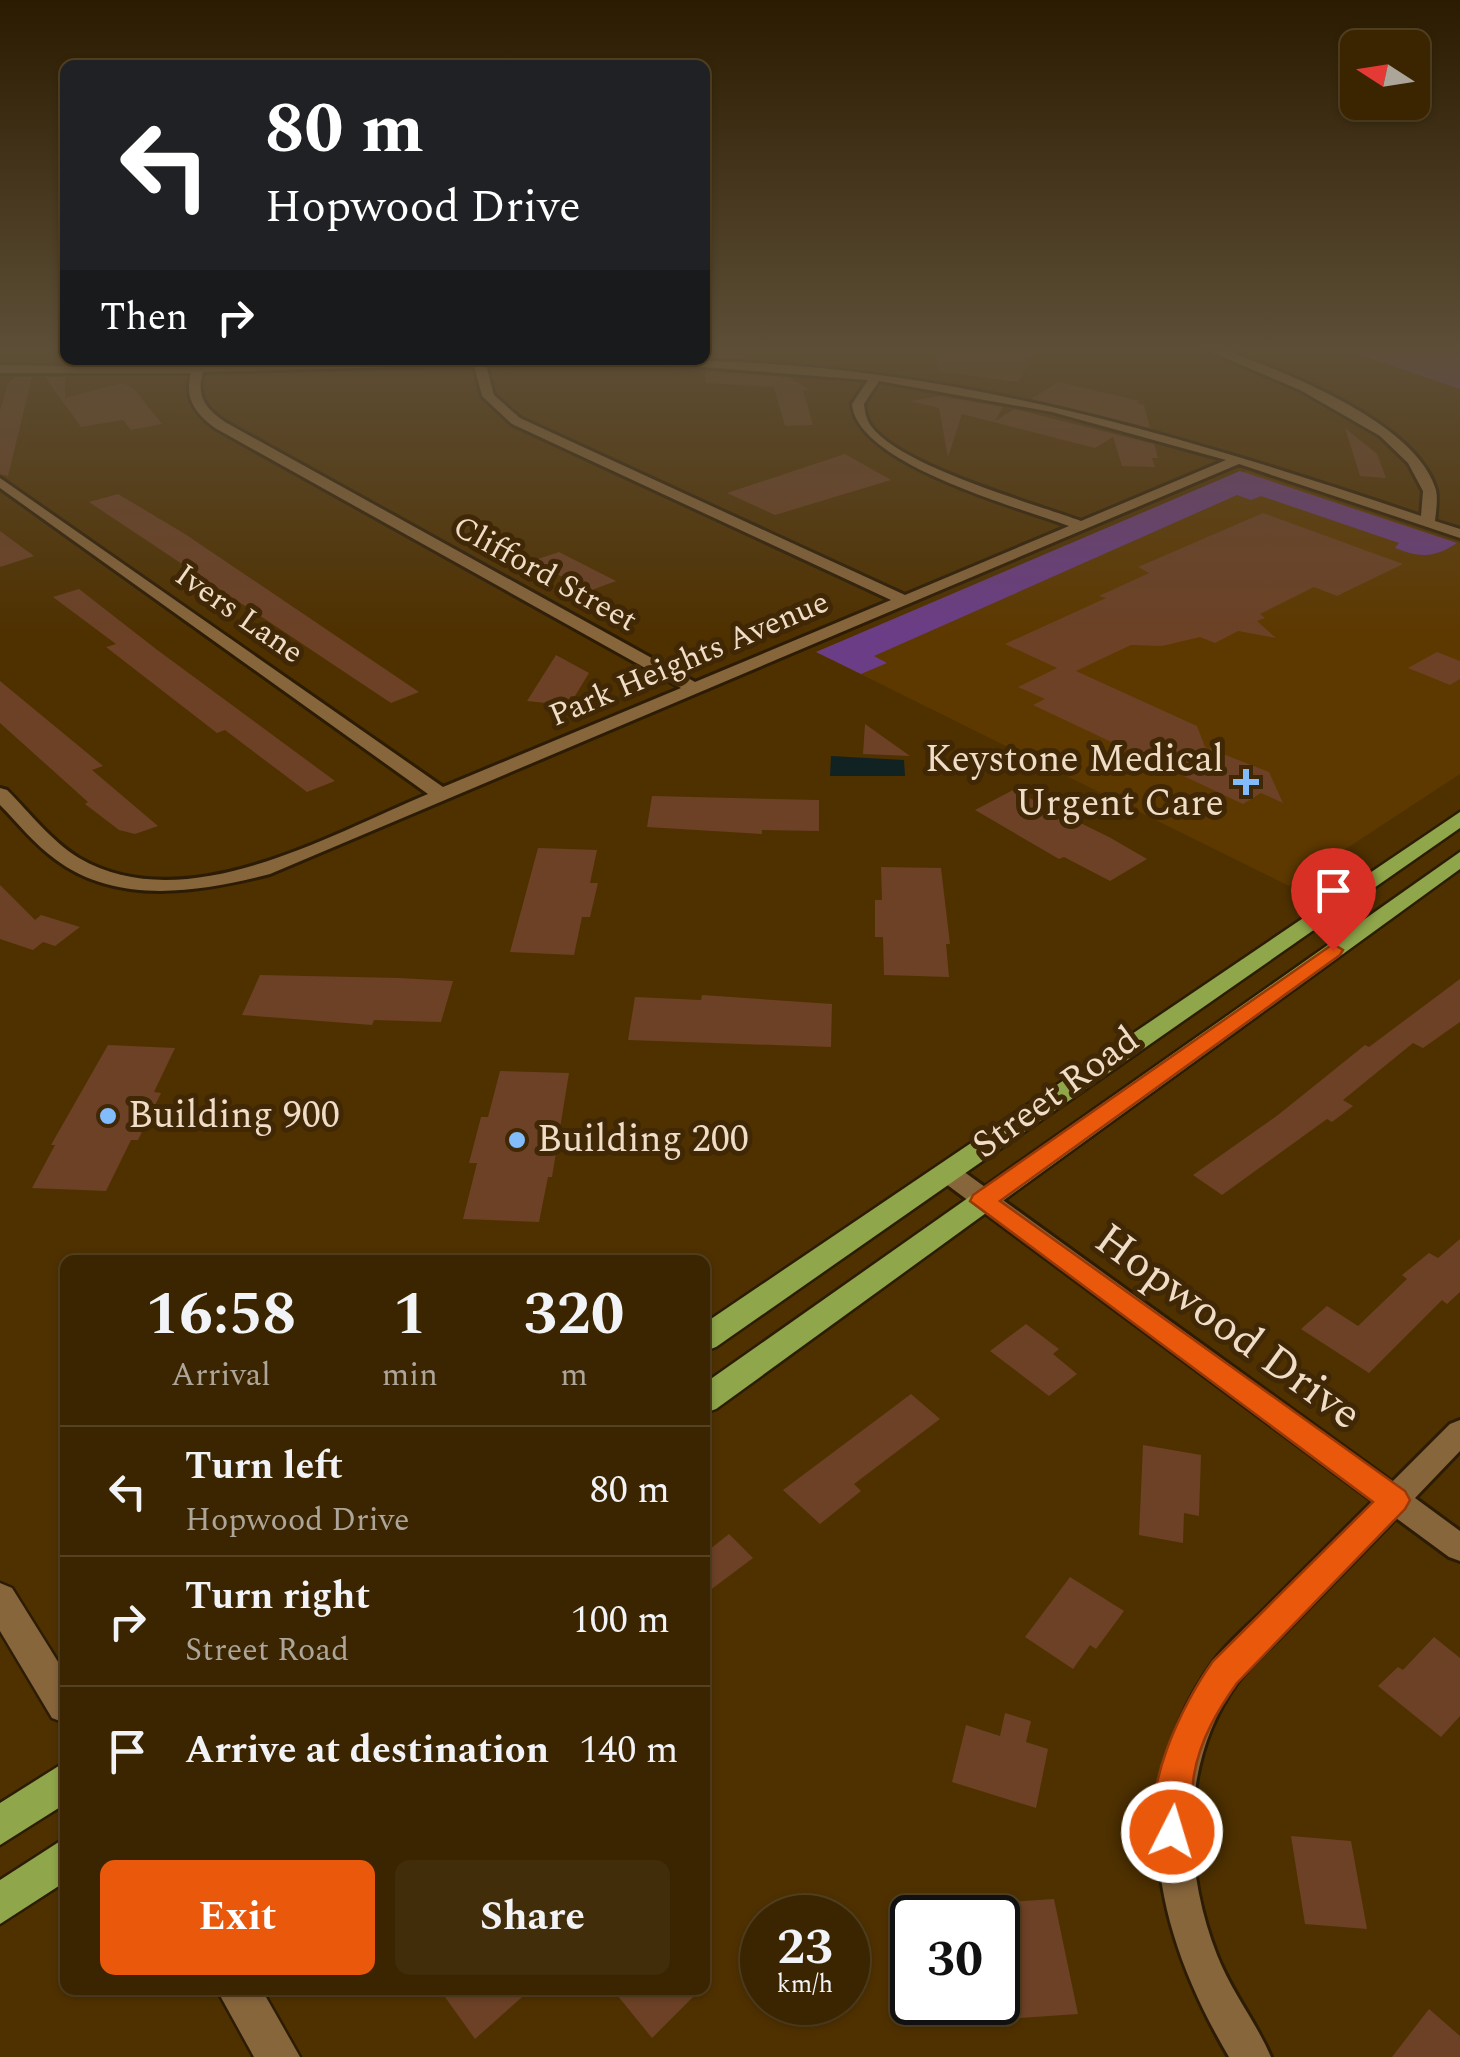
<!DOCTYPE html>
<html lang="en">
<head>
<meta charset="utf-8">
<style>
  :root { --surface:#3b2500; --page:#422d0a; --text:#f1f3f6; --muted:#aca599; --line:#544222; --accent:#ea580c }
  body { margin:0; font-family:Spectral,serif; background:var(--page); color:var(--text); height:100vh; display:flex; flex-direction:column; font-size:38px; white-space:nowrap }
  * { box-sizing:border-box; margin:0 }
  p { font-size:32px; color:var(--muted) }
  .icon { flex:none; width:55px; height:55px; fill:none; stroke:currentColor; stroke-width:2; stroke-linecap:round; stroke-linejoin:round }
  .map { position:relative; flex:1; overflow:hidden }
  .drawer { position:absolute; left:60px; top:1255px; width:650px; height:740px; display:flex; flex-direction:column; background:var(--surface); border-radius:15px; box-shadow:0 2px 8px #0004,0 0 0 2px var(--line) }
  .drawer>* { flex:none }
  .hud { position:absolute; left:60px; top:60px; width:650px; height:305px; border-radius:15px; box-shadow:0 2px 8px #0004,0 0 0 2px var(--line); background:#202124; color:#fff; overflow:hidden }
  .needle { width:65px; rotate:282deg }
  .controls { position:absolute; left:1340px; top:30px; display:grid; gap:20px }
  .controls a { display:grid; place-items:center; width:90px; height:90px; border-radius:15px; background:var(--surface); box-shadow:0 2px 8px #0004,0 0 0 2px var(--line); font-size:50px }
  .speed { position:absolute; left:740px; top:1895px; display:flex; gap:20px; font-size:50px; font-weight:700; text-align:center }
  .speed>* { display:grid; place-content:center; width:130px; height:130px; border-radius:50%; background:var(--surface); box-shadow:0 2px 8px #0004,0 0 0 2px var(--line); line-height:1 }
  .speed small { font-size:25px; font-weight:400 }
  .speed .limit { border:5px solid #111; border-radius:15px; background:#fff; color:#111 }
  .pin { position:absolute; display:grid; place-items:center; width:85px; height:85px; color:#fff; margin:-102px -42px; border-radius:50% 50% 50% 0; rotate:-45deg; box-shadow:0 0 10px #0007 }
  .pin .icon { rotate:45deg }
  .me { position:absolute; width:110px; margin:-55px; rotate:5deg; stroke-linejoin:round; filter:drop-shadow(0 0 8px #0008) }
  .turn { display:flex; align-items:center; gap:35px; height:210px; padding:0 40px; font-size:45px }
  .turn .icon { width:130px; height:130px; stroke-width:2.5 }
  .turn b { display:block; font-size:70px; line-height:85px }
  .then { display:flex; align-items:center; height:95px; padding:0 40px; background:#0003; gap:20px; font-size:38px }
  .eta { display:flex; justify-content:space-evenly; align-items:center; height:170px; text-align:center }
  .eta b { font-size:60px; font-weight:700; line-height:70px }
  .primary-button { display:flex; gap:20px; margin-top:auto; padding:20px 40px }
  .primary-button a { flex:1; height:115px; border-radius:15px; background:var(--accent); color:#fff; font-size:40px; font-weight:700; line-height:115px; text-align:center }
  .primary-button a+a { background:var(--page); color:var(--text) }
  ul { padding:0; list-style:none }
  li { display:flex; align-items:center; gap:30px; height:130px; padding:0 40px; border-top:2px solid var(--line) }
  li div { flex:1 }
  li b { display:block; font-size:38px }
  li em { font-style:normal }
  .map>svg:first-child { display:block }
  .built { fill:#5d3900 }
  .green { fill:#6b3d87 }
  .water { fill:#102322 }
  .building { fill:#6c4126 }
  .lines { fill:none; stroke-linecap:round; stroke-linejoin:round }
  .minor-casing { stroke:#2c1c05; stroke-width:6 }
  .tertiary-casing { stroke:#2c1c05; stroke-width:5 }
  .primary-casing { stroke:#2c1c05; stroke-width:5 }
  .minor { fill:#88663c; fill-rule:evenodd }
  .tertiary { fill:#88663c; fill-rule:evenodd }
  .primary { fill:#8fa64a; fill-rule:evenodd }
  .route { fill:#ea580c; stroke:#983908; stroke-width:2.5 }
  .poi-dot { fill:#83bcfb; stroke:#402806; stroke-width:4 }
  .labels { text-anchor:middle; dominant-baseline:central; stroke-width:10; stroke-linejoin:round; paint-order:stroke }
  .far-street-label { font-size:32px; fill:#f0ddc7; stroke:#402806 }
  .poi-label { font-size:38px; fill:#f0ddc7; stroke:#402806; text-anchor:start }
  .street-label { font-size:38px; fill:#f0ddc7; stroke:#402806 }
  .near-street-label { font-size:45px; fill:#f0ddc7; stroke:#402806 }
</style>
</head>
<body>
<div class="map">
<svg width="1460" height="2057" viewBox="0 0 1460 2057">
  <rect width="100%" height="100%" fill="#4f3100"/>
  <path class="built" d="M1246,471L1460,543V774L1289,886L816,652Z"/>
  <g class="green">
    <path d="M1334,346H1460V389Z"/>
    <path d="M1240,471L1457,543C1434,558 1421,558 1395,548L1399,543L1261,496L1251,500L1237,495L874,656L887,663L861,674L816,652Z"/>
  </g>
  <path class="water" d="M831,756L904,760L905,776H830Z"/>
  <g class="building">
    <path d="M705,346H730L755,359L705,358Z"/>
    <path d="M938,346H1038L1018,382L937,371Z"/>
    <path d="M705,371L788,377L810,390H803L813,425L785,426L774,387L705,383Z"/>
    <path d="M16,377H32L8,476L0,474V411L8,383Z"/>
    <path d="M45,377H65V398L122,383L133,388L162,424L131,430L123,420L81,427Z"/>
    <path d="M1058,382L1140,401L1137,403L1144,405L1150,428L1031,399Z"/>
    <path d="M940,396L1003,407L995,421L1014,409L1154,444L1158,458H1152L1155,467L1122,466L1113,437L1095,448L962,414L948,457L939,408L911,401Z"/>
    <path d="M1345,428L1377,454L1386,478L1360,476Z"/>
    <path d="M845,454L891,480L775,515L727,493Z"/>
    <path d="M118,494L185,534L419,692L391,703L89,502Z"/>
    <path d="M1263,513L1403,564L1337,596L1314,587L1260,614L1265,618L1257,621L1276,638L1238,631L1215,643L1200,637L1162,646L1131,645L1076,671L1197,726L1205,747L1269,772L1283,803L1261,793L1243,804L1033,705L1045,699L1018,687L1057,668L1005,644L1106,598L1099,596L1149,573L1138,567Z"/>
    <path d="M0,531L34,556L0,567Z"/>
    <path d="M559,552L616,581L589,591L532,561Z"/>
    <path d="M79,589L156,649L335,781L307,792L225,730L217,733L106,647L116,644L53,597Z"/>
    <path d="M1437,652L1460,661V679L1450,685L1408,668Z"/>
    <path d="M556,655L589,673L575,696H571L565,705L527,701Z"/>
    <path d="M0,681L103,766L92,770L158,826L135,834L119,830L85,804L88,802L0,723Z"/>
    <path d="M865,724L910,756L863,754Z"/>
    <path d="M1013,790L1109,837L1147,859L1110,881L1064,857L1059,859L975,810Z"/>
    <path d="M652,796L819,800V831L762,830V834L647,827Z"/>
    <path d="M538,848L597,850L590,883H598L590,917H582L574,955L510,952Z"/>
    <path d="M881,867L941,868L950,944H946L949,977L884,975L883,937H875V900H882Z"/>
    <path d="M0,885L35,920L41,915L80,927L55,946L43,942L33,950L0,939Z"/>
    <path d="M260,975L400,978L453,981L441,1022L374,1020L372,1025L242,1015Z"/>
    <path d="M1460,979V1022L1423,1048L1413,1043L1343,1100L1353,1106L1332,1122L1327,1119L1222,1195L1193,1175L1278,1115L1365,1045L1369,1047Z"/>
    <path d="M702,995L832,1004L831,1047L628,1040L635,997L701,1000Z"/>
    <path d="M108,1045L175,1048L154,1092L161,1093L138,1140H131L106,1191L32,1188L55,1145H51Z"/>
    <path d="M500,1071L569,1073L552,1177H548L539,1222L463,1219L477,1163H469L481,1117H488Z"/>
    <path d="M1460,1239V1292L1447,1304L1442,1300L1369,1373L1301,1329L1327,1306L1358,1326L1407,1279L1402,1275L1429,1253L1438,1258Z"/>
    <path d="M1026,1324L1059,1349L1053,1354L1077,1374L1049,1396L990,1351Z"/>
    <path d="M911,1394L940,1419L854,1484L861,1491L820,1524L783,1490Z"/>
    <path d="M1143,1445L1201,1455L1199,1516L1184,1513L1183,1543L1139,1535Z"/>
    <path d="M729,1534L753,1558L705,1594V1553Z"/>
    <path d="M1070,1577L1124,1611L1096,1649L1090,1645L1073,1669L1025,1637Z"/>
    <path d="M1434,1637L1460,1658V1716L1441,1737L1378,1686L1398,1667L1403,1670Z"/>
    <path d="M1005,1713L1031,1721L1026,1742L1048,1749L1036,1808L952,1782L966,1725L1000,1736Z"/>
    <path d="M1291,1836L1351,1841L1367,1929L1305,1924Z"/>
    <path d="M1054,1899L1078,2014L1006,2019L998,1969L996,1903Z"/>
    <path d="M440,1990H530L475,2039Z"/>
    <path d="M613,1990H700L652,2038Z"/>
    <path d="M1429,2009L1460,2036V2057H1392Z"/>
  </g>
  <g class="lines">
    <g class="minor-casing">
      <g id="minor">
        <path d="M1197,346H1213C1275,368 1416,420 1436,490C1438,499 1436,512 1435,521L1460,529V538L1239,464L270,874C200,892 117,906 55,859C34,844 18,823 0,805V788L7,790C30,813 51,841 79,858C185,920 329,835 428,794L0,488V478L443,787L681,688L215,428C195,413 184,398 191,373H0V365L116,367L531,360L525,364L486,365L494,395L520,418L905,595L1069,526C1018,507 857,464 852,404L868,380L664,364L658,360C931,360 1163,429 1421,516L1423,491L1408,463L1380,436L1300,390ZM474,365L482,396L512,424L891,600L695,682L225,422C205,408 196,396 203,372ZM879,381L1052,412L1226,460L1081,521C1032,503 900,466 871,426C866,419 865,412 864,404Z"/>
        <path d="M947,1163L956,1166L1392,1482L1450,1424L1460,1420V1451L1415,1498L1460,1531V1561L1449,1557L1396,1518C1360,1555 1325,1591 1289,1628C1272,1646 1251,1664 1236,1684C1180,1763 1183,1868 1217,1955C1231,1991 1256,2022 1271,2057H1229C1155,1931 1122,1792 1212,1664C1226,1644 1248,1626 1265,1609C1301,1573 1337,1537 1373,1501L938,1178L935,1172L938,1166Z"/>
      </g>
    </g>
    <g class="tertiary-casing">
      <g id="tertiary">
        <path d="M0,1583L12,1588L65,1673V1723L52,1718L0,1631Z"/>
        <path d="M217,1990H262L300,2057H254Z"/>
      </g>
    </g>
    <g class="primary-casing">
      <g id="primary">
        <path d="M1460,812V828L716,1347L705,1351V1323Z"/>
        <path d="M1460,852V869L716,1409L705,1413V1383Z"/>
        <path d="M65,1762V1804L0,1845V1803Z"/>
        <path d="M65,1838V1882L0,1924V1880Z"/>
      </g>
    </g>
    <use href="#minor" class="minor"/>
    <use href="#tertiary" class="tertiary"/>
    <use href="#primary" class="primary"/>
  </g>
  <linearGradient id="sky" x2="0" y2="1"><stop stop-color="#2b1b00"/><stop offset="0.55" stop-color="#5d4e37"/><stop offset="1" stop-color="#5d4e37" stop-opacity="0"/></linearGradient>
  <rect width="1460" height="634" fill="url(#sky)"/>
  <path class="route" d="M1333,944L1343,950L1340,955L1000,1201L1405,1491L1410,1500L1405,1509L1237,1683C1217,1711 1200,1740 1194,1775C1190,1799 1194,1823 1185,1845L1172,1850L1159,1845C1138,1793 1183,1703 1213,1661L1373,1502L970,1201L973,1195Z"/>
  <g class="poi-dot">
    <path d="M1241 767h10v10h10v10h-10v10h-10v-10h-10v-10h10z"/>
    <circle cx="108" cy="1116" r="10"/>
    <circle cx="517" cy="1140" r="10"/>
  </g>
  <g class="labels">
    <g class="far-street-label">
      <text transform="translate(545 574) rotate(29)">Clifford Street</text>
      <text transform="translate(239 614) rotate(35)">Ivers Lane</text>
      <text transform="translate(689 659) rotate(-23)">Park Heights Avenue</text>
    </g>
    <g class="poi-label">
      <text x="1224" y="760" text-anchor="end">Keystone Medical<tspan x="1224" dy="44">Urgent Care</tspan></text>
      <text x="128" y="1116">Building 900</text>
      <text x="537" y="1140">Building 200</text>
    </g>
    <g class="street-label">
      <text transform="translate(1056 1093) rotate(-36)">Street Road</text>
    </g>
    <g class="near-street-label">
      <text transform="translate(1228 1327) rotate(36)">Hopwood Drive</text>
    </g>
  </g>
</svg>
<div class="controls">
<a><svg class="needle" viewBox="-14 -14 28 28"><path d="M0-13l5 13h-10z" fill="#e53935"/><path d="M0 13l5-13h-10z" fill="#aca599"/></svg></a>
</div>
<div class="speed"><div>23<small>km/h</small></div><div class="limit">30</div></div>
<div class="pin" style="left:1333px;top:950px;background:#d93025"><svg class="icon" aria-label="arrive" viewBox="0 0 24 24"><path d="M6 21V4h12l-3 4 3 4H6"/></svg></div>
<svg class="me" style="left:1172px;top:1832px" viewBox="-20 -20 40 40"><circle r="17" fill="#ea580c" stroke="#fff" stroke-width="3"/><path d="M0-11L8 9 0 5-8 9z" fill="#fff"/></svg>
<div class="hud">
<div class="turn"><svg class="icon" aria-label="left" viewBox="0 0 24 24"><path d="M17 20v-9H6M10 6l-5 5 5 5"/></svg><div><b>80 m</b>Hopwood Drive</div></div>
<div class="then">Then<svg class="icon" aria-label="right" viewBox="0 0 24 24"><path d="M7 20v-9h11M14 6l5 5-5 5"/></svg></div>
</div>
<section class="drawer">
<div class="eta">
<div><b>16:58</b><p>Arrival</p></div>
<div><b>1</b><p>min</p></div>
<div><b>320</b><p>m</p></div>
</div>
<ul>
<li><svg class="icon" aria-label="left" viewBox="0 0 24 24"><path d="M17 20v-9H6M10 6l-5 5 5 5"/></svg><div><b>Turn left</b><p>Hopwood Drive</p></div><em>80 m</em></li>
<li><svg class="icon" aria-label="right" viewBox="0 0 24 24"><path d="M7 20v-9h11M14 6l5 5-5 5"/></svg><div><b>Turn right</b><p>Street Road</p></div><em>100 m</em></li>
<li><svg class="icon" aria-label="arrive" viewBox="0 0 24 24"><path d="M6 21V4h12l-3 4 3 4H6"/></svg><div><b>Arrive at destination</b></div><em>140 m</em></li>
</ul>
<div class="primary-button"><a>Exit</a><a>Share</a></div>
</section>
</div>
</body>
</html>
